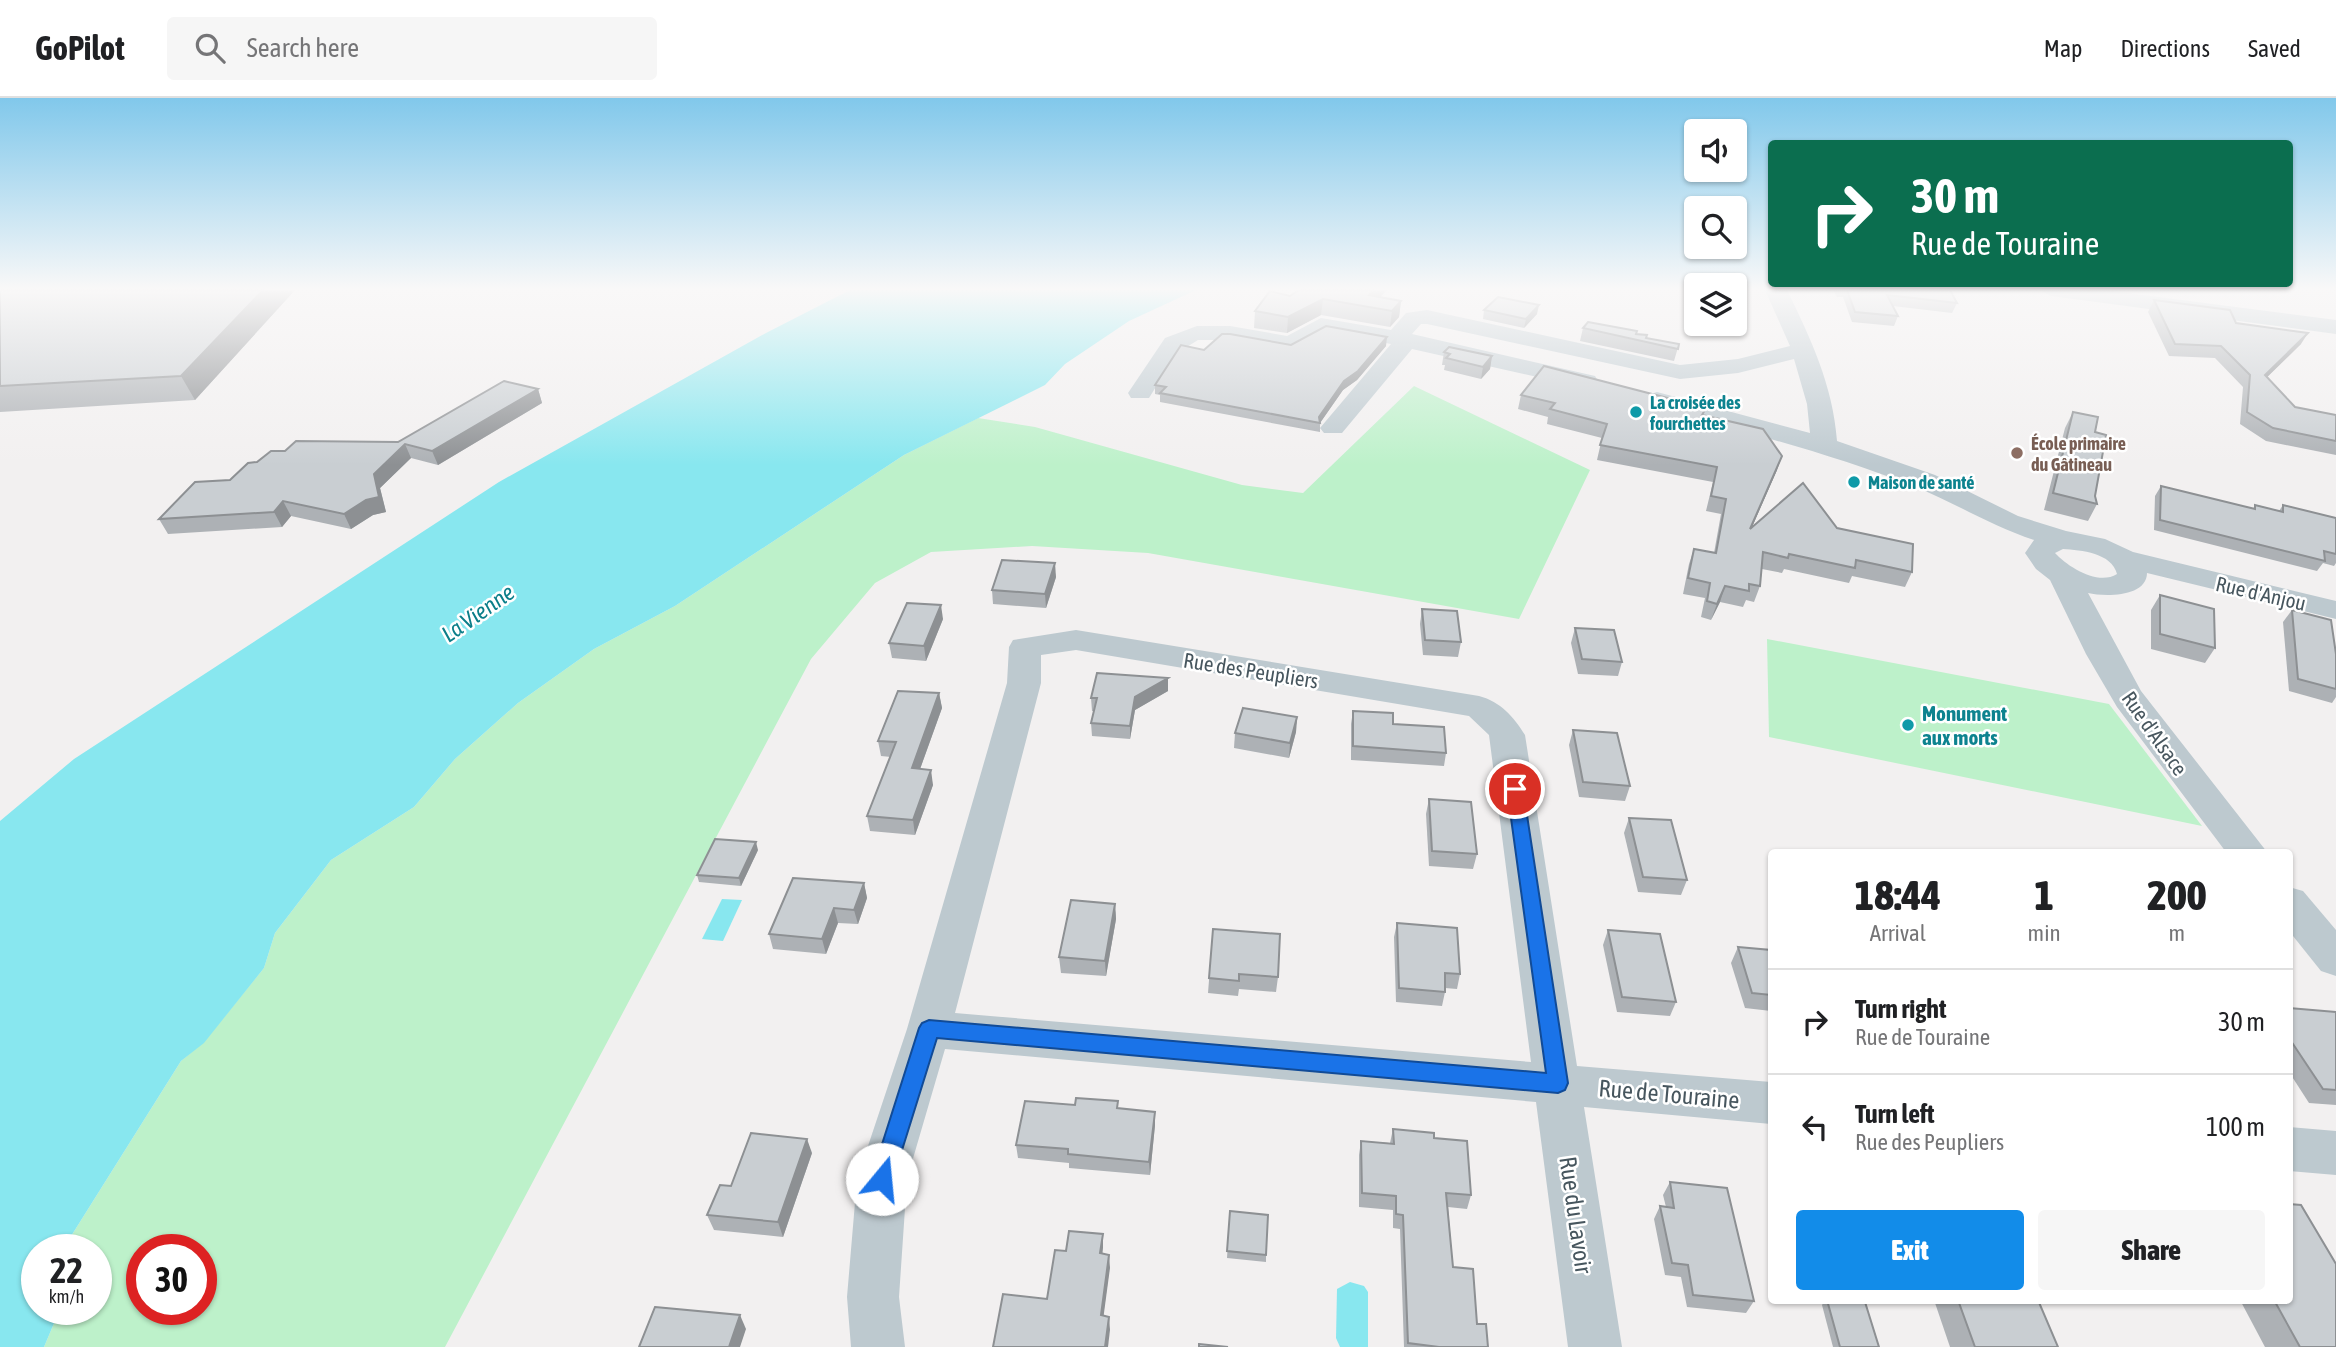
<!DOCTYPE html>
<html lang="en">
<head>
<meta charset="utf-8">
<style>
  :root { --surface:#fff; --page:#f6f6f6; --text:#202124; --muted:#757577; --line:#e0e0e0; --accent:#128ce9 }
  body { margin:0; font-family:"Asap Condensed",sans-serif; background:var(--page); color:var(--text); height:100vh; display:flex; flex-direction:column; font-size:26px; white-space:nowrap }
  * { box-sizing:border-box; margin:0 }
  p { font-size:23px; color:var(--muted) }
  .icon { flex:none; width:38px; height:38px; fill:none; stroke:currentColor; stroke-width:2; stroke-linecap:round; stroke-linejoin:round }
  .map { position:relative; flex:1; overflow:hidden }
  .side { position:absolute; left:1768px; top:751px; width:525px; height:455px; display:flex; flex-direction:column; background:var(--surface); border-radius:7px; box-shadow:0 2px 5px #0004 }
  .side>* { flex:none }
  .top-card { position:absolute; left:1768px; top:42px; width:525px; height:147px; border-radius:7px; box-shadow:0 2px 5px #0004; background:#0b6e4f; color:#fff; overflow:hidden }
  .controls { position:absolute; left:1684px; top:21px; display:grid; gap:14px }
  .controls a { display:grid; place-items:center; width:63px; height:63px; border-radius:7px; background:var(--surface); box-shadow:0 2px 5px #0004; font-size:35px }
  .speed { position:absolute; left:21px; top:1136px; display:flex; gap:14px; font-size:35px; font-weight:700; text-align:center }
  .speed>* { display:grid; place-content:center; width:91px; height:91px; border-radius:50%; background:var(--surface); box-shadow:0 2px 5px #0004; line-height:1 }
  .speed small { font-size:18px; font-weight:400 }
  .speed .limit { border:10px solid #d22; background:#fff; color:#111 }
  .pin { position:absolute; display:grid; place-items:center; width:60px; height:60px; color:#fff; margin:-30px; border:4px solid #fff; border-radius:50%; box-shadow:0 2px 7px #0007 }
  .me { position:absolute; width:77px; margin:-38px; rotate:17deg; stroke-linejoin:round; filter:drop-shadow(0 0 5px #0008) }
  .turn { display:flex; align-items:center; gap:24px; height:147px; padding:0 28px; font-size:32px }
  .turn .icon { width:91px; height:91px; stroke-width:2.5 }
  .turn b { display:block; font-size:49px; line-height:60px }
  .eta { display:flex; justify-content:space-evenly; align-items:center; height:119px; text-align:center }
  .eta b { font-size:42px; font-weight:800; line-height:49px }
  .button { display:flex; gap:14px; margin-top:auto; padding:14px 28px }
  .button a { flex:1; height:80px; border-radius:7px; background:var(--accent); color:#fff; font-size:28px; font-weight:800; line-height:80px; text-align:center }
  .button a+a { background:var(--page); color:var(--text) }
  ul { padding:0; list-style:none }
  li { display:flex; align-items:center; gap:21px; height:105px; padding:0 28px; border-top:2px solid var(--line) }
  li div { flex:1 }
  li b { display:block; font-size:26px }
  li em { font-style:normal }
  header { display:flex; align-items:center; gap:42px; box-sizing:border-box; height:98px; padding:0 35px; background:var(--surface); border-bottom:2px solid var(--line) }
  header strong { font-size:33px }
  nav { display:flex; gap:38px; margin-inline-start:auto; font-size:24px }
  .search { width:490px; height:63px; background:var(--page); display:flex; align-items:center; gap:18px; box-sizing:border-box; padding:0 24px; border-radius:7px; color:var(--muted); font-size:26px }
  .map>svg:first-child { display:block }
  .green { fill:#bdf1ca; fill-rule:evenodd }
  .water { fill:#88e7ef }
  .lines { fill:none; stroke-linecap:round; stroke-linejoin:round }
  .minor { fill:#bdc9cf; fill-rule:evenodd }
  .wall { fill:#adb1b5 }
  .shaded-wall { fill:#8d9093 }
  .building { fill:#c9ced2; stroke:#8d9093; stroke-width:2 }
  .route { fill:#1a73e8; stroke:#114b97; stroke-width:2 }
  .culture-dot { fill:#0f9aa8; stroke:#fff; stroke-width:2.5 }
  .education-dot { fill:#8d6e63; stroke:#fff; stroke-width:2.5 }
  .labels { text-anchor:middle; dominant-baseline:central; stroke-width:5; stroke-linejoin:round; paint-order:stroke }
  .far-culture-label { font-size:18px; font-weight:bold; fill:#0d838f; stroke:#fff; text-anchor:start }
  .far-education-label { font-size:18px; font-weight:bold; fill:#785e54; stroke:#fff; text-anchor:start }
  .street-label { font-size:21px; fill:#47565e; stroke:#fff }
  .culture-label { font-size:21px; font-weight:bold; fill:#0d838f; stroke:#fff; text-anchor:start }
  .water-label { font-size:23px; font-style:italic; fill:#0a7e89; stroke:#fff }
  .near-street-label { font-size:24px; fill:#47565e; stroke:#fff }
</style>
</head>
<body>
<header>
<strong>GoPilot</strong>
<div class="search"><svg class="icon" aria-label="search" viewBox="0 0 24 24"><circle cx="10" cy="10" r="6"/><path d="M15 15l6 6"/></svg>Search here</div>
<nav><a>Map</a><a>Directions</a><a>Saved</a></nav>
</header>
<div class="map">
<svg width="2336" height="1249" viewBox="0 0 2336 1249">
  <rect width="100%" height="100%" fill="#f2f0f0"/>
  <g class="green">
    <path d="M1414,288L1590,372L1519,521L1148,455L1032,448L931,454L875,485L811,561L445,1249H44L60,1211H96V1152L68,1151V1143L181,963L204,944L264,870L275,835L331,762L414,709L455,661L518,605L594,551L675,508L904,357L978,320L1035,329L1242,387L1303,395ZM142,1152H201V1211H142Z"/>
    <path d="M1767,541L2109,606L2202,728L1769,639Z"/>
  </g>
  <g class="water">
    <path d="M850,192H1196L1129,223L1065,266L1045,287L904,357L675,508L594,551L518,605L455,661L414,709L331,762L275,835L264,870L204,945L181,963L68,1143V1151L37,1152V1211H60L44,1249H0V723L74,661L499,384L766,235Z"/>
    <path d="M722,801L742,802L723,843L702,841Z"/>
    <path d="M1350,1184L1364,1188L1368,1194V1249H1340L1336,1240L1337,1191Z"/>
  </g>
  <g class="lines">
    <g class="minor">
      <path d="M1765,192H1787C1811,241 1833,288 1837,343L1935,377L2018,418L2066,433L2105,441L2133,454L2336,503V521L2147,475C2147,499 2105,499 2088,495L2141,593L2267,754H2226L2117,609L2086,556L2050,482L2036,471L2025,455L2034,442C1991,428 1954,404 1913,388C1827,354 1737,332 1648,307L1644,302L1648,297L1657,294L1810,335L1807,306L1794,261L1738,275L1680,281L1427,226H1421L1412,236L1595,278L1598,283L1595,288L1586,290L1412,251L1342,335H1324L1320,330L1391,246L1325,234L1291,253L1230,242H1198L1177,255L1149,300H1131L1128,295L1165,240L1197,228H1230L1287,238L1321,220L1391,232L1406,215L1427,212L1680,267L1738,261L1790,248ZM2063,451C2081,452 2112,455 2117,476C2098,488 2068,469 2055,455Z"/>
      <path d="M2040,192H2104L2336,222V236L2051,198Z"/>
      <path d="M1076,532L1479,598C1501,604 1513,618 1525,637L1577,968L1771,984V1026L1584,1009L1622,1249H1568L1536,1004L945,951L907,1081L899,1199L905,1249H851L847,1199L857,1081L907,931L1007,585L1009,549L1013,542ZM1076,552L1469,618L1489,637L1531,964L955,915L1041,585V557Z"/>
      <path d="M2289,789L2303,793L2336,832V878L2321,873L2289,833Z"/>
      <path d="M2289,1029L2336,1033V1077L2289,1073Z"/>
    </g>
  </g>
  <g class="wall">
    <path d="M0,192H295L195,302L0,314Z"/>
    <path d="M1833,192H1950L1957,205L1952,215L1893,208L1898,218L1894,228L1852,224L1843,199H1837Z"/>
    <path d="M1290,198L1381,199L1401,203L1399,219L1390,229L1321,217L1287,235L1254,230L1255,213Z"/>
    <path d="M2154,202L2236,225L2301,246L2267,279L2295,309L2336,317V357L2266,343L2240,326L2243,289L2215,260L2169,258L2148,214Z"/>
    <path d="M1484,212L1537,216L1524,230L1483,221Z"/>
    <path d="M1583,230L1637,236L1646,240L1679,246L1674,263L1580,243Z"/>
    <path d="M1291,247L1386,248L1357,282L1343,292L1320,325V334L1160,304V297L1155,296V287L1204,252Z"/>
    <path d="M1444,254L1492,258L1490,271L1481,281L1444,272L1445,267H1442Z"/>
    <path d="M538,291L542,305L438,367L411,360L380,390L386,414L373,417L351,431L291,418L282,429L168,436L159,421L230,382L257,364L285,353L398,344Z"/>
    <path d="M1521,297L1706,310L1703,317L1777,372L1752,429L1837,430L1912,474L1905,489L1852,478L1849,485L1784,471L1782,475L1762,471L1760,488L1754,504L1746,502L1743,509L1720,504L1711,522L1701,519L1705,500L1683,496L1689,466L1694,451L1714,455L1721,416L1706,413L1713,384L1597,362L1602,340L1547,326L1548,319L1518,311Z"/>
    <path d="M2073,314L2095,334V398L2097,406L2088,423L2044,412L2065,330Z"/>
    <path d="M2161,388L2253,411L2255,407L2279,413L2283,407L2336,420V465L2334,468L2323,465L2317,473L2154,432L2155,398Z"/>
    <path d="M1056,479L1046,510L993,506L992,492Z"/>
    <path d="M2160,497L2215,550L2205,565L2151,551V512Z"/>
    <path d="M1422,511L1461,544L1458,559L1423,557L1420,526Z"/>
    <path d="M2292,512L2336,556V599L2332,605L2289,593L2283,524Z"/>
    <path d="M943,521L926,563L892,560L889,545Z"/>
    <path d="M1575,530L1622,564L1618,578L1578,576L1571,545Z"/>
    <path d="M1168,593L1135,612L1130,641L1092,638L1091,625L1094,613H1092L1091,600Z"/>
    <path d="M939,595L942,610L920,671L933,687L915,737L870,733L867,718L891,659L881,658L878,643Z"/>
    <path d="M1353,613L1393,626L1446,655L1444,668L1351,662V626Z"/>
    <path d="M1297,619L1296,634L1289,660L1234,650L1235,635Z"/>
    <path d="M1573,632L1630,688L1625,703L1579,699L1569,647Z"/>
    <path d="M1429,701L1477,756L1473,771L1429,768L1426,716Z"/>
    <path d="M1629,720L1687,782L1681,797L1638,794L1624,735Z"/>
    <path d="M758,752L741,788L699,784L697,777Z"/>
    <path d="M864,785L867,800L858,826L838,825L826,856L773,851L769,836Z"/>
    <path d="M1115,806L1116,821L1106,878L1061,875L1059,859Z"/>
    <path d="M1397,825L1460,876L1457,891L1445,890V894L1442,908L1396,904L1394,839Z"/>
    <path d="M1213,831L1278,879L1276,894L1239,891L1238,898L1208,895Z"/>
    <path d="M1608,832L1676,904L1670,918L1617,914L1603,847Z"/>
    <path d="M1738,849L1771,852V913L1745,910L1731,865Z"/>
    <path d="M2289,910L2336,914V1007L2309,1005L2289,974Z"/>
    <path d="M1118,1003V1010L1155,1027L1150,1077L1069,1070V1065L1018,1060L1016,1047L1075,1007Z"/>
    <path d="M1393,1031L1434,1040L1471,1097L1467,1111L1448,1109L1453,1169L1488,1249H1404L1400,1131L1393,1130V1112L1359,1109V1057L1361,1043L1390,1045Z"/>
    <path d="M812,1055L783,1139L714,1132L707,1117L731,1088Z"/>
    <path d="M1670,1084L1754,1203L1746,1215L1687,1209L1681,1179L1665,1177L1654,1121L1660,1108L1666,1109L1663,1097Z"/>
    <path d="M1230,1113L1266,1157V1164L1227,1160Z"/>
    <path d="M1825,1202H1851L1879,1249H1833L1822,1207Z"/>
    <path d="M1934,1202H2038L2058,1249H1950Z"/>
    <path d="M2240,1202H2289L2336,1249H2265Z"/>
  </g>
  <g class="shaded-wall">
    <path d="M263,192H295L195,302L181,278Z"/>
    <path d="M1374,192H1387L1371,209L1369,197Z"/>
    <path d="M1323,201L1321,217L1287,235L1288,219Z"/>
    <path d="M1401,203L1399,219L1390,229L1392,213Z"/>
    <path d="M1539,207L1537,216L1524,230L1526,221Z"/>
    <path d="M2308,235L2301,246L2258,288L2265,277Z"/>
    <path d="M1387,239L1386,248L1357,282L1343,292L1320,325L1319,319L1344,283Z"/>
    <path d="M1492,258L1490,271L1481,281L1483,269Z"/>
    <path d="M538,291L542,305L438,367L432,353Z"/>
    <path d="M405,346L411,360L380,390L386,414L373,417L351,431L344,416L374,376Z"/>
    <path d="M1782,358L1777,372L1744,447L1750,431Z"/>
    <path d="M283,403L291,418L282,429L274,414Z"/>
    <path d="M1055,465L1056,479L1046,510L1045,496Z"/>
    <path d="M1725,488L1720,504L1711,522L1717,506Z"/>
    <path d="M941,507L943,521L926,563L924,548Z"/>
    <path d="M1168,580V593L1135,612L1130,641V628L1135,599Z"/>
    <path d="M939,595L942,610L915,685L912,670Z"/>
    <path d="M1297,619L1296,634L1289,660L1290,645Z"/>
    <path d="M931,672L933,687L915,737L913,722Z"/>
    <path d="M756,744L758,752L741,788L739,780Z"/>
    <path d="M864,785L867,800L858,826L854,812Z"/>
    <path d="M1115,806L1116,821L1106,878L1105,863Z"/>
    <path d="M834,810L838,825L826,856L822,841Z"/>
    <path d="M1155,1014V1027L1150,1077L1149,1064Z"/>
    <path d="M807,1041L812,1055L783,1139L778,1124Z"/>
    <path d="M1103,1136V1150L1101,1169L1100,1155Z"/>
    <path d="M1109,1157L1110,1170L1102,1230L1101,1217Z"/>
    <path d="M740,1217L746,1231L740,1249H729Z"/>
    <path d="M1109,1219L1110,1232L1108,1249H1105Z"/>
  </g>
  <g class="building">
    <path d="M0,192H263L181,278L0,288Z"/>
    <path d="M1299,192H1374L1369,197L1401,203L1392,213L1323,201L1288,219L1255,213L1270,193L1290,198Z"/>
    <path d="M1847,192H1950L1957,205L1887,197L1898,218L1855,214Z"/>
    <path d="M1498,199L1539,207L1526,221L1484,212Z"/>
    <path d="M2154,202L2230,212L2236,225L2308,235L2265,277L2295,309L2336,317V343L2273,330L2247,314L2250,277L2221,248L2175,246Z"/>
    <path d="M1588,224L1637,233L1636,236L1647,237L1646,240L1679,246L1678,251L1583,230Z"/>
    <path d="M1326,228L1387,239L1358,273L1344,283L1319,319L1320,325L1160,295L1166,289L1155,287L1181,247L1204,252L1222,236H1230L1291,247Z"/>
    <path d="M1449,249L1492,258L1483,269L1446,260L1450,256L1444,254Z"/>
    <path d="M1544,268L1706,310L1702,317L1763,331L1782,358L1750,431L1803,385L1837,430L1913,446L1912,474L1856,462L1855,470L1789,456L1788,460L1763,454L1760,488L1749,486V493L1725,488L1717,506L1707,503L1710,485L1688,480L1694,451L1716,455L1726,401L1711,398L1717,369L1600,347L1607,326L1550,311L1555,305L1521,297Z"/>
    <path d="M504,283L538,291L432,353L405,346L374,376L379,399L366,402L344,416L283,403L274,414L159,421L195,384L230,382L248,365L257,364L271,353H285L296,343L398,344Z"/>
    <path d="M2073,314L2098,319L2095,334L2106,337L2095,398L2097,406L2053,395Z"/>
    <path d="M2161,388L2255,411V407L2283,414V407L2336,420V456L2324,453L2325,463L2160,422Z"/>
    <path d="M1002,462L1055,465L1045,496L992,492Z"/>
    <path d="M2160,497L2214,511L2215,550L2160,536Z"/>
    <path d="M907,505L941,507L924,548L889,545Z"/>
    <path d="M1422,511L1457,513L1461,544L1425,542Z"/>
    <path d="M2292,512L2331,522L2336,556V591L2298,581Z"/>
    <path d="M1575,530L1614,532L1622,564L1582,561Z"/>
    <path d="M1097,575L1168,580L1135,599L1130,628L1091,625L1097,600H1091Z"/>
    <path d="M898,593L939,595L912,670L931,672L913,722L867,718L896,644L878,643Z"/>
    <path d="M1243,610L1297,619L1290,645L1235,635Z"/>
    <path d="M1353,613L1393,615V626L1444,629L1446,655L1353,648Z"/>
    <path d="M1573,632L1617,635L1630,688L1583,684Z"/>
    <path d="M1429,701L1471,704L1477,756L1432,753Z"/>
    <path d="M1629,720L1671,722L1687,782L1643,779Z"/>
    <path d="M715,741L756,744L739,780L697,777Z"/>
    <path d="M793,780L864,785L854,812L834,810L822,841L769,836Z"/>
    <path d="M1071,802L1115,806L1105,863L1059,859Z"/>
    <path d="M1397,825L1457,830L1460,876L1445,875V894L1399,890Z"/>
    <path d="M1213,831L1280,836L1278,879L1239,876V883L1209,880Z"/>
    <path d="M1608,832L1660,836L1676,904L1622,899Z"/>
    <path d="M1738,849L1771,852V897L1752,895Z"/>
    <path d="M2289,910L2336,914V992L2323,991L2289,940Z"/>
    <path d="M1076,1000L1118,1003L1117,1010L1155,1014L1149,1064L1068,1056V1051L1016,1047L1025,1003L1075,1007Z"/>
    <path d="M1393,1031L1434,1035V1040L1467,1043L1471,1097L1446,1095L1453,1169L1473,1171L1477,1226H1486L1488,1249H1439L1408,1245L1403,1117L1396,1116V1098L1362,1095L1361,1043L1394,1046Z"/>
    <path d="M751,1035L807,1041L778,1124L707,1117L720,1087L731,1088Z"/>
    <path d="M1670,1084L1727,1090L1754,1203L1693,1197L1688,1167L1672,1165L1660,1108L1674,1110Z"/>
    <path d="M2289,1106L2301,1107L2336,1166V1249H2300L2274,1202H2289Z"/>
    <path d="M1230,1113L1268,1117L1266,1157L1227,1153Z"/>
    <path d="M1069,1133L1103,1136L1100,1155L1109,1157L1101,1217L1109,1219L1105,1249H993L1003,1196L1047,1201L1055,1152L1066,1153Z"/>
    <path d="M1827,1202L1865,1204L1879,1249H1840Z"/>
    <path d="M1958,1202H2038L2058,1249H1975Z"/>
    <path d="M655,1209L740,1217L729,1249H639Z"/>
    <path d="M1199,1246L1228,1249H1199Z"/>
  </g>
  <linearGradient id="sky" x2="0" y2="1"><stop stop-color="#81c8eb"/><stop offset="0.52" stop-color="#f9f8f8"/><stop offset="1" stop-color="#f9f8f8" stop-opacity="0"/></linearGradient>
  <rect width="2336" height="367" fill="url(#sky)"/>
  <path class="route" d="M1515,685L1523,691L1568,985L1565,992L1558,995L937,940L893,1081L890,1089L882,1092L874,1089L871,1081L919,930L922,925L929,922L1546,975L1507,691Z"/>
  <g class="culture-dot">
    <circle cx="1636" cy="314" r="7"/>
    <circle cx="1854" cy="384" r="7"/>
    <circle cx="1908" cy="627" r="7"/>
  </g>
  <circle class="education-dot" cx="2017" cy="355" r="7"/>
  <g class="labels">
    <g class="far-culture-label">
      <text x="1650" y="304">La croisée des<tspan x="1650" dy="21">fourchettes</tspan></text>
      <text x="1868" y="384">Maison de santé</text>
    </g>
    <g class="far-education-label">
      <text x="2031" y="345">École primaire<tspan x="2031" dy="21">du Gâtineau</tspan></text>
    </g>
    <g class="street-label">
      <text transform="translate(2261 495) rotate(13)">Rue d'Anjou</text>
      <text transform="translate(1251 572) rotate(9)">Rue des Peupliers</text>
      <text transform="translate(2155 635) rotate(55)">Rue d'Alsace</text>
    </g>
    <g class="culture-label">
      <text x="1922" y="615">Monument<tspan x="1922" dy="24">aux morts</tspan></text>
    </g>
    <g class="water-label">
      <text transform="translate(478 515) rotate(-35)">La Vienne</text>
    </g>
    <g class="near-street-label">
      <text transform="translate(1669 996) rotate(5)">Rue de Touraine</text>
      <text transform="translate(1576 1117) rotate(82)">Rue du Lavoir</text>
    </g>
  </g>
</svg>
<div class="controls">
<a><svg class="icon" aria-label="sound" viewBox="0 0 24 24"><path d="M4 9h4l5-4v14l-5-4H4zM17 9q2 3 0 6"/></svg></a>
<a><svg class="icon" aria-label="search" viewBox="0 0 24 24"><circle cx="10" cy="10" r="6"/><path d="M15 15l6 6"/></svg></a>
<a><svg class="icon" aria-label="layers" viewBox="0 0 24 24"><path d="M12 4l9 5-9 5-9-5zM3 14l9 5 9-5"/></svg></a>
</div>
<div class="speed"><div>22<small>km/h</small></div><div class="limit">30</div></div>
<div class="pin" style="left:1515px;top:691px;background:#d93025"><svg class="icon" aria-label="arrive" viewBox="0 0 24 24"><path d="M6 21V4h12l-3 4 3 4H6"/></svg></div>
<svg class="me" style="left:882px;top:1081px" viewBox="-20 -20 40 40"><circle r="19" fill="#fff"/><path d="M0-13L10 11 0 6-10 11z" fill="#1a73e8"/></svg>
<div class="top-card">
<div class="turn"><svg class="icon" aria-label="right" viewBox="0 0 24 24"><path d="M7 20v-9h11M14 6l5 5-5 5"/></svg><div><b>30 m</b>Rue de Touraine</div></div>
</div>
<section class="side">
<div class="eta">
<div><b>18:44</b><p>Arrival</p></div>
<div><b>1</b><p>min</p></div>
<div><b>200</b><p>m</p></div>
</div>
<ul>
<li><svg class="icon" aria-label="right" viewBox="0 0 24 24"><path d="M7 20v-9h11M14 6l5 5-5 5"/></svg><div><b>Turn right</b><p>Rue de Touraine</p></div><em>30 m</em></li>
<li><svg class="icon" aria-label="left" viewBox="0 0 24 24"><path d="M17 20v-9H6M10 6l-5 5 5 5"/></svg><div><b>Turn left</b><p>Rue des Peupliers</p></div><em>100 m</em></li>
</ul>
<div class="button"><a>Exit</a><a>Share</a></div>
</section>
</div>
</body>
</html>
